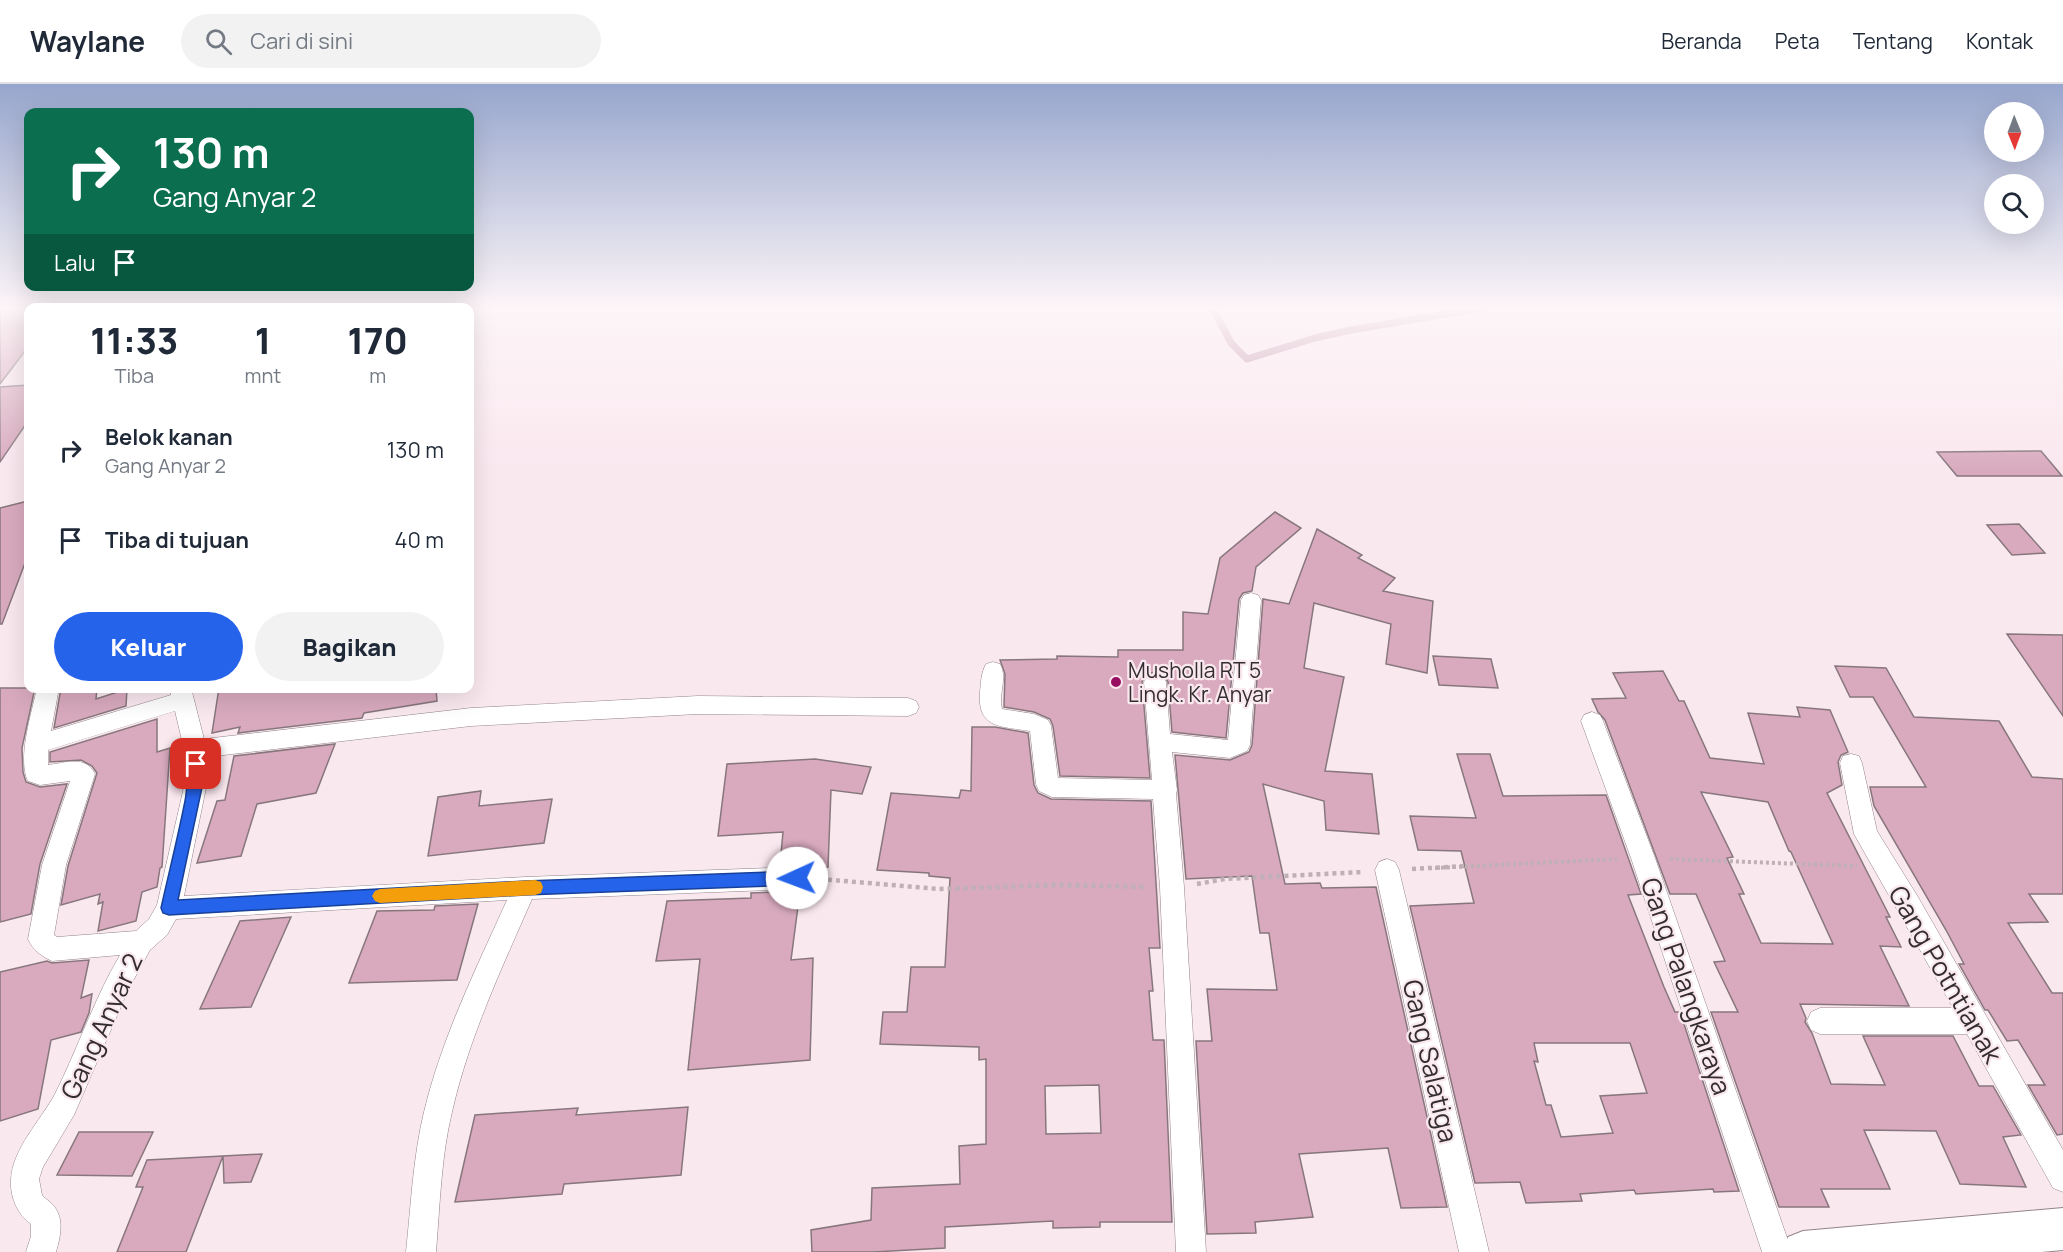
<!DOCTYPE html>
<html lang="id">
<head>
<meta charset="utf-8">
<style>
  :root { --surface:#fff; --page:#f2f2f3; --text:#1f2937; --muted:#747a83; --line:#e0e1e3; --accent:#2563eb }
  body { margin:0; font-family:Manrope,sans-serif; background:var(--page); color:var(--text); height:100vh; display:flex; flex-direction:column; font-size:22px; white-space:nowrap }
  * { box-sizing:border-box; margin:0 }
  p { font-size:20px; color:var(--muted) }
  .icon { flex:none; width:33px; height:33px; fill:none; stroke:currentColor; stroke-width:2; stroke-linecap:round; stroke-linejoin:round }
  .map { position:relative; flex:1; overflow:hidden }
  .side { position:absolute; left:24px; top:219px; width:450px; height:390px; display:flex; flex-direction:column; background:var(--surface); border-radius:12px; box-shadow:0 6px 24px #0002 }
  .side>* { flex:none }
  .hud { position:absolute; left:24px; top:24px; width:450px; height:183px; border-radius:12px; box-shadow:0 6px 24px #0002; background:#0b6e4f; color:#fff; overflow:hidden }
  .needle { width:39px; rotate:179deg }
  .tools { position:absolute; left:1984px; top:18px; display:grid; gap:12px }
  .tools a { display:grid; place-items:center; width:60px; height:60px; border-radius:50%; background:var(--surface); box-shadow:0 6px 24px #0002; font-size:30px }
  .pin { position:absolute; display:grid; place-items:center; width:51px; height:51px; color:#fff; margin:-26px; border-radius:12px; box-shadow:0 3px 9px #0006 }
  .me { position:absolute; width:66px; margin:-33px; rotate:268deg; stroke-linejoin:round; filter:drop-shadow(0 0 4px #0008) }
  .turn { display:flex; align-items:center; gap:21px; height:126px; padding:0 30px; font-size:27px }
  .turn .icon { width:78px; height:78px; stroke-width:2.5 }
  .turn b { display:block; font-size:42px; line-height:51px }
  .then { display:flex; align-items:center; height:57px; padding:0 30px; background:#0003; gap:12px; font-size:22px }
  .eta { display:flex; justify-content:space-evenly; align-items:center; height:102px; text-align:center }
  .eta b { font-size:36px; font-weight:800; line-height:42px }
  .button { display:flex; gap:12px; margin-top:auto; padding:12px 30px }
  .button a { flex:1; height:69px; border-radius:36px; background:var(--accent); color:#fff; font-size:24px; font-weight:800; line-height:69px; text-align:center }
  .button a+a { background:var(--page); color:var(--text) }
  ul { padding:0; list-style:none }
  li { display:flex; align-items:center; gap:18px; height:90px; padding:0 30px }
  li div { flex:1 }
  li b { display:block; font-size:22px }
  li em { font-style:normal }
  header { display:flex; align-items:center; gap:36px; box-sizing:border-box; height:84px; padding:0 30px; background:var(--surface); border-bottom:2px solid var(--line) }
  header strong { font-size:28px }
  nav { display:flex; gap:33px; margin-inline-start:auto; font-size:21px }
  .search { width:420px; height:54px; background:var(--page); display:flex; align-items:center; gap:15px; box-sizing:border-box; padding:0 21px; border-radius:33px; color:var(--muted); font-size:22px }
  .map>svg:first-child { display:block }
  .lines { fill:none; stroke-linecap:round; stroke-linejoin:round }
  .stream { stroke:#be91a4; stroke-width:7 }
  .building { fill:#d9aabe; stroke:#87777d; stroke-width:1.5; fill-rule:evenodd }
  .street-casing { stroke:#93848a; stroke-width:1 }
  .secondary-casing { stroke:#93848a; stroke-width:2 }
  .path-far1 { stroke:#beb0b5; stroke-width:4; stroke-dasharray:3 3; stroke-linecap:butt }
  .path { stroke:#beb0b5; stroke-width:4.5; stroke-dasharray:4 4; stroke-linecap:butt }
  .street { fill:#fff; fill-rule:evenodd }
  .secondary { fill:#fff; fill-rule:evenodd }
  .route { fill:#2563eb; stroke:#184099; stroke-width:1.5 }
  .slow { fill:#f59e0b }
  .poi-dot { fill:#980d61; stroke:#fae8ef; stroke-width:2 }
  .labels { text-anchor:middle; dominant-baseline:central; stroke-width:4.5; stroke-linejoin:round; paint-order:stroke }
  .poi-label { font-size:21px; fill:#332d2f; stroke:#fae8ef; text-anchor:start }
  .near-street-label { font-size:26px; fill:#332d2f; stroke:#fae8ef }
</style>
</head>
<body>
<header>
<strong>Waylane</strong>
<div class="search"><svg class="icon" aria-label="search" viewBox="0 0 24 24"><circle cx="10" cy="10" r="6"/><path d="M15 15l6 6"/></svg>Cari di sini</div>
<nav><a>Beranda</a><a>Peta</a><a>Tentang</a><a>Kontak</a></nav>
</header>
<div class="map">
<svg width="2063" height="1168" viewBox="0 0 2063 1168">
  <rect width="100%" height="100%" fill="#fae8ef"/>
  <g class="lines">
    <path class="stream" d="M1212,223L1231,259L1247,275L1315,254L1351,246L1487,223"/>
  </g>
  <g class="building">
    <path d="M0,223H28V263L0,300Z"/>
    <path d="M28,301V337L0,378V303Z"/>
    <path d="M2041,367L2062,392H1957L1937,368Z"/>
    <path d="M28,417V478L25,479L2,540H0V424Z"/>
    <path d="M1275,428L1301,444L1256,483L1252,507L1243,509L1239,515L1226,654L1172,648L1168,598L1163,590L1154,588L1146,591L1142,598L1150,694L1060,692L1053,642L1050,635L1034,628L1004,623L1005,590L1000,576L1057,575V572L1118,573V566H1183V528L1208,530L1220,474Z"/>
    <path d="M2019,440L2045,469L2012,471L1987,441Z"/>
    <path d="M1317,445L1362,471L1358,474L1395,494L1383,507L1433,517L1427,589L1386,580L1391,540L1314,519L1304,584L1344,593L1325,687L1372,690L1379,750L1326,746L1324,717L1263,700L1285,800L1320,799L1322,804L1376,803L1447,1123L1401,1124L1388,1064L1299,1070L1313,1133L1255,1138L1256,1149L1207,1150L1196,957H1212L1207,905L1277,906L1269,849H1260L1252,792L1186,795L1175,671L1230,676L1249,668L1252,661L1263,515L1289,520Z"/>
    <path d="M2007,550L2063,551V632Z"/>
    <path d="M1433,572L1491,575L1498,604L1439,601Z"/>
    <path d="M1835,582L1886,584L1914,633L1999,637L2032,693L2063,695V810H2029L2048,838L2008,839L2052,909H2063V1050L2057,1051L2028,1001H2045L2018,956L2007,957L1988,926H1985L1959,880H1964L1946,846L1874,722L1870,703H1926L1873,613H1850Z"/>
    <path d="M1663,587L1679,617H1684L1710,674L1764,680L1748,629L1800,633L1797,623L1830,626L1848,668L1841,671L1838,678L1842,701L1827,709L1890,833H1886L1901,863L1880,862L1909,922L1800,920L1806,934L1805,938L1812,949L1831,1000L1885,1001L1863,952H1953L1979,1002H1993L2021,1051L2003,1053L2026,1103L1960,1100L1936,1047L1864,1046L1890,1105H1821L1829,1123H1779L1711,928H1738L1714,878L1725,877L1696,810H1670L1605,636L1598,628L1592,615L1626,614L1613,589ZM1701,708L1768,718L1789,767L1791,768L1833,860L1761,859L1739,810H1744L1727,774L1733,773Z"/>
    <path d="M0,604H35L22,664L23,688L26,698L40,703L67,700L40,780L31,830L0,838Z"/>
    <path d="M61,604H97L96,615L127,605L126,622L54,644Z"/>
    <path d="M219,604H436L437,617L364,629L362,634L238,649L240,643L212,649Z"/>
    <path d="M157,635V668L170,664L162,783L160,784L157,803L142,808L136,837L98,847L103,818L98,820L100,810L61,821L68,782L97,689L92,682L81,676L50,678V668Z"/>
    <path d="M972,643H995L1028,649L1034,701L1038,709L1051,715L1151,717L1160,864H1149L1153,907H1149L1153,956H1164L1172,1138H1100V1143L1053,1144V1137L945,1143V1164L874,1168H812L811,1146L871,1136L872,1104L960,1100L959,1062L986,1060V975L979,976V963L880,960L883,928H907L911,883H945L950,794L929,792V789L877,786L891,709L959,714L961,706L971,707ZM1099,1001L1101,1049L1046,1050L1045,1002Z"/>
    <path d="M335,660L316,709L257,720L241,772L197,779L217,717L225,716L234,672Z"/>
    <path d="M1457,670H1490L1503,712L1606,711L1641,810L1628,811L1664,903L1675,928H1680L1739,1107L1714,1108L1713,1105L1636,1110L1634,1106L1580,1110L1582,1117L1526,1119L1520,1098L1475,1099L1410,822L1474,819L1461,767L1418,766L1410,732L1476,734ZM1534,959H1630L1647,1009L1600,1012L1613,1049L1561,1053L1551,1021H1546L1534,977L1538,978Z"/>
    <path d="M815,675L871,683L862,710L831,706L828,783L807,784L797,781H780L783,748L718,752L727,680Z"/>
    <path d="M481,707L479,722L552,715L544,759L428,772L438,713Z"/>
    <path d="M800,807L791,876L813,874L810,976L688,986L700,875L656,877L667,817L751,814V809Z"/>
    <path d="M478,820L457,896L349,899L377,827L434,826L435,822Z"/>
    <path d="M291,833L251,923L200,925L240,837Z"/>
    <path d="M89,876L81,914L92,910L89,929L81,948L51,956L38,1025L0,1037V888L47,877L52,879Z"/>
    <path d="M688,1023L681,1091L564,1100L562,1110L455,1118L475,1031L578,1024L576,1031Z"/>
    <path d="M79,1048H153L132,1092L57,1091Z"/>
    <path d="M262,1070L251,1098L224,1099L223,1072L186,1168H117L143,1103H136L147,1076Z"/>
  </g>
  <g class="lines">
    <g class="street-casing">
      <g id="street">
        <rect x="200" y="223" width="16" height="1"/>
        <path d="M1251,509L1258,511L1261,516L1250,661L1247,667L1230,674L1172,668L1177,706L1176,710L1184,803L1206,1168H1176L1160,803L1153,715L1052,713L1039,707L1036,700L1030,647C1001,642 977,645 980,608C981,598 981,589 986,580L993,578L1000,580C1008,594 998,610 1002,625L1034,630L1048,636L1051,642L1058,694L1152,696L1144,598L1148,592L1155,590L1162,592L1166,598L1170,650L1228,656L1241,516L1244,511Z"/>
        <path d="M37,604H59L51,647L171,611L169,604H191L204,655L471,624L698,612L908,614L916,617L919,623L916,629L908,632L698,630L471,642L207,673L208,694L184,812L525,793L797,783L806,786L809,794L806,802L797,805L532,815C502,884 469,953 452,1028C441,1073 440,1121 436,1168H406C411,1121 413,1073 424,1028C442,953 476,885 507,816L176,835L167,851L150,866L129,904L74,1031L43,1083L39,1095L42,1111C46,1116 53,1119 56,1125C64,1138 60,1154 56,1168H26L31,1152V1140C17,1130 10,1113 11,1096C12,1065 41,1036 55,1010C78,964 94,915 120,871L52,877C41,872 33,866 28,855L42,781L70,697L40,701L28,697C17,675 32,628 37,604ZM175,627L184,665L186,694L157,821L149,835L136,847L57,853L54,851L66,781L95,690C86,671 65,679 48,681V666Z"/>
        <path d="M1592,628L1600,631L1603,637L1655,774L1792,1168H1762L1631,774L1581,637L1584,631Z"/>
        <path d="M1851,670L1859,672L1862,679L1877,747L1918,813L2063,1066V1108L2053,1104L1967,950H1820L1811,946L1807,937L1811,928L1820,924H1953L1854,750L1840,679L1843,672Z"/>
        <path d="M1387,775L1395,778L1399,786L1489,1168H1459L1375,786L1379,778Z"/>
      </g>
    </g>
    <g class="secondary-casing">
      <path id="secondary" d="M2063,1124V1166L2041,1168H1782L1788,1153L1803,1147Z"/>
    </g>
    <g class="path-far1">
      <path d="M1670,775L1857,782"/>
      <path d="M1435,784L1617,775"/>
    </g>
    <g class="path">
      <path d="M1412,785L1466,782"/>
      <path d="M820,795L939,805L1059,801L1147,803"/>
      <path d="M1197,800L1225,795L1363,788"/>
    </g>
    <use href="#street" class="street"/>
    <use href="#secondary" class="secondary"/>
  </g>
  <linearGradient id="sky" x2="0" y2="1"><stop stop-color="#97a6cd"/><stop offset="0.58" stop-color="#fdf5f8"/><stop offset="1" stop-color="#fdf5f8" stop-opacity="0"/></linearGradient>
  <rect width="2063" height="387" fill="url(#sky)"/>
  <path class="route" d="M196,673L201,675L204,694L178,816L525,797L797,787L802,789L805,794L802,799L797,801L525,811L169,831L163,829L161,824C169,788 178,753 185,717C187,708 188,681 191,675Z"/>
  <path class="slow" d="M535,796L541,798L543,803L541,809L535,811L380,819L375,817L372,812L375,807L380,805Z"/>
  <circle class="poi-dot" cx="1116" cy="598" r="6"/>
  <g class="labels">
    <g class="poi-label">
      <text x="1128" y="586">Musholla RT 5<tspan x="1128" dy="24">Lingk. Kr. Anyar</tspan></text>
    </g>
    <g class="near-street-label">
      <text transform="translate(1946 890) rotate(60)">Gang Potntianak</text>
      <text transform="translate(1687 902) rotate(71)">Gang Palangkaraya</text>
      <text transform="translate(101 942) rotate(-65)">Gang Anyar 2</text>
      <text transform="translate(1431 977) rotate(77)">Gang Salatiga</text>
    </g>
  </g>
</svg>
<div class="tools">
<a><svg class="needle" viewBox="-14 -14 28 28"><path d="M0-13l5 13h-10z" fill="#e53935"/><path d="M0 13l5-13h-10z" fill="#747a83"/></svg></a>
<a><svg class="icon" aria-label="search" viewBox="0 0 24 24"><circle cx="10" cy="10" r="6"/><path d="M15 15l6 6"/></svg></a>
</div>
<div class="pin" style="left:196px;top:680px;background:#d93025"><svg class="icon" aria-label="arrive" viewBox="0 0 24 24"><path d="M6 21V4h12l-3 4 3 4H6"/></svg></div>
<svg class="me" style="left:797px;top:794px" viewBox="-20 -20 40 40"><circle r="19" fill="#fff"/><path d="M0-13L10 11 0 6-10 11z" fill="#2563eb"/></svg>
<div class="hud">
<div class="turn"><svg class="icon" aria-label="right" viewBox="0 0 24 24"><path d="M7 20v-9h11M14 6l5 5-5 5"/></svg><div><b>130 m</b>Gang Anyar 2</div></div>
<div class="then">Lalu<svg class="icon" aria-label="arrive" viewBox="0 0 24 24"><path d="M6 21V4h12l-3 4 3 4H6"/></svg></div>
</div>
<section class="side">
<div class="eta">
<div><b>11:33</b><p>Tiba</p></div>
<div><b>1</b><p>mnt</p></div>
<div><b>170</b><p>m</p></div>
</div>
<ul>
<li><svg class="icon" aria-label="right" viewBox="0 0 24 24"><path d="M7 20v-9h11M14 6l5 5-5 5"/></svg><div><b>Belok kanan</b><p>Gang Anyar 2</p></div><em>130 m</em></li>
<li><svg class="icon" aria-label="arrive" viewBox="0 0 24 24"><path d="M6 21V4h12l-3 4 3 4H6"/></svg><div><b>Tiba di tujuan</b></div><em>40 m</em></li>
</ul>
<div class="button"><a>Keluar</a><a>Bagikan</a></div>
</section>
</div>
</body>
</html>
